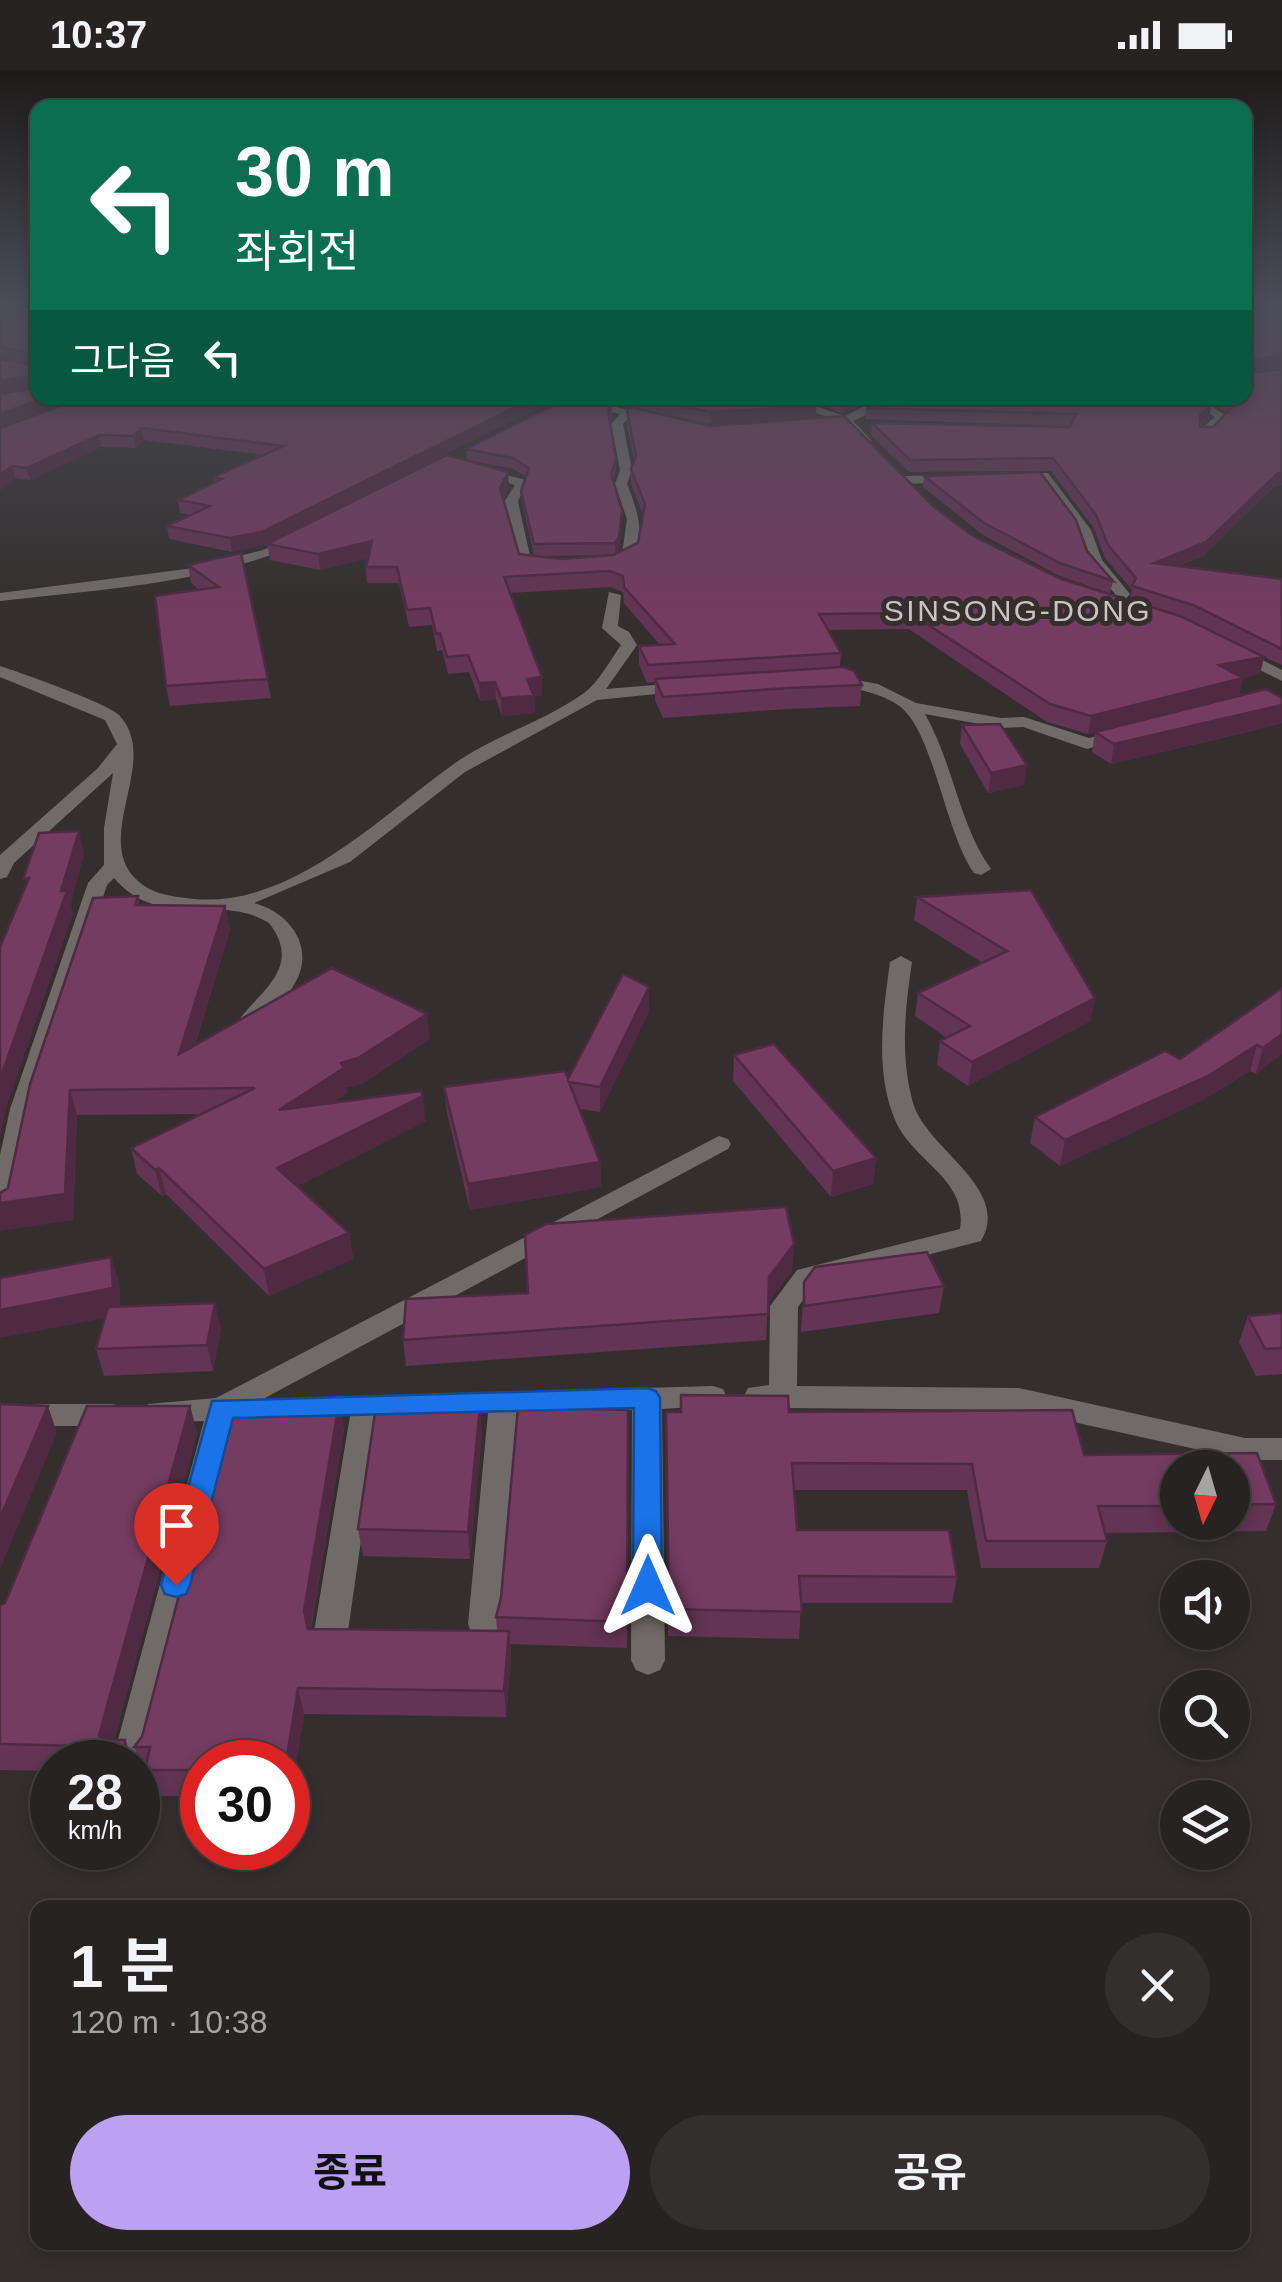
<!DOCTYPE html>
<html lang="ko">
<head>
<meta charset="utf-8">
<style>
  :root { --surface:#272322; --page:#332f2f; --text:#f1f3f6; --muted:#a4a4a5; --line:#434040; --accent:#bca0f2 }
  body { margin:0; font-family:Arial,"Noto Sans KR",sans-serif; background:var(--page); color:var(--text); height:100vh; display:flex; flex-direction:column; font-size:38px; white-space:nowrap }
  * { box-sizing:border-box; margin:0 }
  p { font-size:32px; color:var(--muted) }
  .icon { flex:none; width:55px; height:55px; fill:none; stroke:currentColor; stroke-width:2; stroke-linecap:round; stroke-linejoin:round }
  .map { position:relative; flex:1; overflow:hidden }
  .sheet { position:absolute; left:30px; top:1830px; width:1220px; height:350px; display:flex; flex-direction:column; background:var(--surface); border-radius:20px; box-shadow:0 5px 15px #0003,0 0 0 2px var(--line) }
  .sheet>* { flex:none }
  .top-card { position:absolute; left:30px; top:30px; width:1222px; height:305px; border-radius:20px; box-shadow:0 5px 15px #0003,0 0 0 2px var(--line); background:#0b6e4f; color:#fff; overflow:hidden }
  .needle { width:65px; rotate:185deg }
  .buttons { position:absolute; left:1160px; top:1380px; display:grid; gap:20px }
  .buttons a { display:grid; place-items:center; width:90px; height:90px; border-radius:50%; background:var(--surface); box-shadow:0 5px 15px #0003,0 0 0 2px var(--line); font-size:50px }
  .speed { position:absolute; left:30px; top:1670px; display:flex; gap:20px; font-size:50px; font-weight:700; text-align:center }
  .speed>* { display:grid; place-content:center; width:130px; height:130px; border-radius:50%; background:var(--surface); box-shadow:0 5px 15px #0003,0 0 0 2px var(--line); line-height:1 }
  .speed small { font-size:25px; font-weight:400 }
  .speed .limit { border:15px solid #d22; background:#fff; color:#111 }
  .pin { position:absolute; display:grid; place-items:center; width:85px; height:85px; color:#fff; margin:-102px -42px; border-radius:50% 50% 50% 0; rotate:-45deg; box-shadow:0 0 10px #0007 }
  .pin .icon { rotate:45deg }
  .me { position:absolute; width:110px; margin:-55px; rotate:0deg; stroke-linejoin:round; filter:drop-shadow(0 0 8px #0008) }
  .turn { display:flex; align-items:center; gap:35px; height:210px; padding:0 40px; font-size:45px }
  .turn .icon { width:130px; height:130px; stroke-width:2.5 }
  .turn b { display:block; font-size:70px; line-height:85px }
  .then { display:flex; align-items:center; height:95px; padding:0 40px; background:#0003; gap:20px; font-size:38px }
  .round { display:grid; place-items:center; flex:none; width:105px; height:105px; border-radius:52px; background:var(--page) }
  .headline { display:flex; align-items:center; justify-content:space-between; height:170px; padding:0 40px }
  h1 { font-size:60px; font-weight:700; line-height:75px }
  .action { display:flex; gap:20px; margin-top:auto; padding:20px 40px }
  .action a { flex:1; height:115px; border-radius:60px; background:var(--accent); color:#111; font-size:40px; font-weight:700; line-height:115px; text-align:center }
  .action a+a { background:var(--page); color:var(--text) }
  .status { display:flex; justify-content:space-between; align-items:center; height:70px; padding:0 50px; background:var(--surface); direction:ltr }
  .status svg { height:28px; fill:currentColor }
  .map>svg:first-child { display:block }
  .lines { fill:none; stroke-linecap:round; stroke-linejoin:round }
  .minor { fill:#706a68; fill-rule:evenodd }
  .tertiary { fill:#706a68; fill-rule:evenodd }
  .wall { fill:#633453; fill-rule:evenodd }
  .shaded-wall { fill:#502a43 }
  .building { fill:#733c60; stroke:#502a43; stroke-width:2.5 }
  .route { fill:#1a73e8; stroke:#114b97; stroke-width:2.5 }
  .labels { text-anchor:middle; dominant-baseline:central; stroke-width:10; stroke-linejoin:round; paint-order:stroke }
  .far-quarter-label { font-size:30px; letter-spacing:2.5px; fill:#cac4c1; stroke:#342f2e }
</style>
</head>
<body>
<div class="status"><b>10:37</b><svg viewBox="0 0 49 12"><path d="M0 12V9h3v3zM5 12V6h3v6zM10 12V3h3v9zM15 12V0h3v12zM26 1h20v11H26zM47 4h2v5h-2z"/></svg></div>
<div class="map">
<svg width="1282" height="2212" viewBox="0 0 1282 2212">
  <rect width="100%" height="100%" fill="#342f2e"/>
  <g class="lines">
    <g class="minor">
      <path d="M580,328L664,349L658,352L630,346L623,354L632,400L627,414C638,441 649,473 626,496L607,498L600,494L622,484L627,449L615,414L620,400L611,354L620,344L576,333Z"/>
      <path d="M774,328H790L845,346L881,328H891L893,332L853,351L872,371L866,375L841,352Z"/>
      <path d="M1187,328H1199L1228,347L1208,366H1200V360L1215,347Z"/>
      <path d="M473,397L526,410L518,432L531,490L552,494V500L520,496L504,432L515,415L473,403Z"/>
      <path d="M1048,403L1091,460L1102,490L1130,524L1117,539L1105,536L1115,524L1088,491L1077,460L1040,410L1010,411L1004,407L1010,403Z"/>
      <path d="M959,405V411L955,412L905,414L899,410L905,406Z"/>
      <path d="M609,522L621,525L618,556L629,562L637,575L606,619L690,612L696,614V620L597,630L465,702L350,792L254,833C289,842 316,877 295,913C286,930 270,942 257,956L249,958L238,951C261,920 303,897 269,853C220,822 160,862 114,808L107,815L34,1039L13,1143L0,1151V1085L10,1039L88,813L104,795V758L113,703L14,793L7,807L0,809V785L98,698L117,674L105,650L0,607V596C19,602 109,634 119,645C162,690 91,768 137,810C150,823 169,826 186,828C286,843 377,749 451,696C492,666 544,652 584,623C599,612 610,590 621,575L602,558Z"/>
      <path d="M1227,578H1239L1282,600V611L1227,584Z"/>
      <path d="M829,605L878,614L916,633L1001,648L1024,647L1089,668L1125,660L1134,665L1087,679L1023,657L1001,658L925,644C953,693 959,754 991,799L981,805L974,803C945,763 933,658 898,635C875,620 849,618 823,613V607Z"/>
      <path d="M901,886L912,892C905,938 900,987 913,1033C927,1080 1012,1118 981,1171L815,1214L798,1237L797,1316L1019,1318L1245,1368H1282V1390H1245L1019,1340L783,1338L748,1334L744,1326L748,1318L769,1315L770,1236L797,1200L960,1159C968,1109 915,1093 896,1052C874,1003 883,943 890,892Z"/>
      <path d="M719,1066L728,1069L731,1074L728,1079L265,1328L273,1337L268,1345L234,1349L147,1692L138,1705V1692H112L204,1351L158,1353L148,1350L143,1342L148,1334L216,1328Z"/>
      <path d="M713,1316L723,1319L727,1327L723,1335L662,1339L665,1590L660,1600L648,1605L636,1600L631,1590L632,1340L518,1342L500,1554L496,1564L484,1568L472,1564L468,1554L488,1343L379,1345L347,1568L342,1578L330,1582L318,1578L313,1568L350,1346L298,1344L293,1336L298,1328Z"/>
      <path d="M0,1334H113L123,1337L128,1345L123,1353L113,1356H0Z"/>
    </g>
    <path class="tertiary" d="M299,465L306,469L304,472C208,514 103,519 0,531V523L194,498L263,480Z"/>
  </g>
  <g class="wall">
    <path d="M0,230H38V328H67L60,334L0,357V324L36,318L37,316L0,323V289L35,295L0,288V243L35,247L37,244L0,241Z"/>
    <path d="M1245,230H1282V240L1245,233L1246,235L1282,242V298L1247,301L1248,303L1282,299V415L1275,416L1203,486L1178,496L1282,509V595L1264,587L1260,604L1242,608H1243L1239,626L1282,628V653L1251,661L1111,694L1092,682L1095,662L1088,664L1047,652L909,559L828,560L841,583L840,597L862,615L860,636L787,639L663,648L655,630V612L647,613L639,594V576L660,575L624,533L623,522L610,517L510,523L542,607V625L534,626L535,643L502,646L496,629L480,631L469,602L448,604L442,580L437,581L432,555L409,557L399,513H367L366,497L368,488L320,500L270,490L267,474L509,416L503,429L519,484L534,485L522,432L521,421L526,407L514,399L467,390L466,379L612,336V346L609,350L616,400L613,410L622,441L619,479L616,484L638,473L643,445L631,414V399L634,390L627,355V341L934,437L973,466L1061,509L1130,530L1132,520L1105,488L1094,458L1051,401L909,402L871,365L872,353L1070,356L865,349L866,338L1211,336L1209,347L1200,357H1213L1226,343L1205,328H1245ZM613,485L562,489L540,486Z"/>
    <path d="M73,328H558L263,475L232,482L169,469L167,456L191,445L180,443L178,430L214,413L213,407L263,385L144,370L136,378L101,377L30,410L15,408L0,420V358L69,333Z"/>
    <path d="M594,328H794L709,354Z"/>
    <path d="M800,328H874L843,343Z"/>
    <path d="M924,406L1113,511L1110,524L1058,505L983,465L923,417Z"/>
    <path d="M241,483L271,628L170,636L166,616L200,520L191,513L188,495Z"/>
    <path d="M962,655L1024,715L988,723L960,674Z"/>
    <path d="M138,826L139,835L225,836L230,860L195,975L430,969L362,1014L347,1017V1023L333,1032L426,1051L297,1116L349,1163L353,1189L269,1226L166,1124L162,1126L137,1104L131,1078L200,1044L77,1045L73,1150L8,1118Z"/>
    <path d="M917,827L1095,928L1090,951L968,1016L937,995L940,971L947,968L915,946L918,923L983,893L914,850Z"/>
    <path d="M1282,918L1256,1004L1250,1001L1201,1031L1060,1096L1030,1073L1035,1047L1180,989Z"/>
    <path d="M649,942L600,1042L580,1039L600,1092L601,1117L470,1140L447,1043L444,1017L568,1009Z"/>
    <path d="M734,985L876,1088L873,1114L831,1127L733,1011Z"/>
    <path d="M794,1174L792,1201L768,1232L766,1270L406,1296L403,1270L528,1223Z"/>
    <path d="M111,1187L119,1214L120,1237L221,1259L213,1301L104,1306L96,1279L105,1248Z"/>
    <path d="M804,1212L944,1216L939,1243L801,1262Z"/>
    <path d="M1282,1243V1304L1256,1306L1239,1272L1248,1246Z"/>
    <path d="M681,1325L788,1326L789,1342L1072,1340L1084,1385L1257,1383L1276,1434L1266,1461L1105,1463L1107,1471L1099,1498H981L967,1420H794L797,1460H949L957,1507L952,1533H801L799,1569L668,1566L666,1342H681ZM1178,1398H1232V1452H1178Z"/>
    <path d="M339,1333L344,1360L311,1559L497,1561L496,1547L628,1340L627,1578L510,1574L511,1587L506,1647L304,1644L291,1725H288V1692H202V1726H154L134,1677Z"/>
    <path d="M190,1336L197,1363L114,1670H125L133,1692H52V1701L0,1700V1535L5,1533Z"/>
    <path d="M482,1363L470,1489L363,1486L358,1459Z"/>
  </g>
  <g class="shaded-wall">
    <path d="M1282,286V297L1245,301V292L1247,290Z"/>
    <path d="M35,305L37,316L0,323V311Z"/>
    <path d="M44,328H67L60,334L0,357V344Z"/>
    <path d="M534,328H558L263,475L232,482L230,468Z"/>
    <path d="M851,328H874L843,343L844,331Z"/>
    <path d="M816,336V347L709,354L710,342Z"/>
    <path d="M1211,336L1209,347L1198,357L1200,345Z"/>
    <path d="M142,358L144,370L136,378L133,366Z"/>
    <path d="M99,365L101,377L30,410L27,398Z"/>
    <path d="M12,396L15,408L0,420V405Z"/>
    <path d="M508,402L509,416L500,433V418Z"/>
    <path d="M1278,403H1282V415L1275,416L1203,486L1151,506L1154,493Z"/>
    <path d="M622,441L619,479L615,485V473Z"/>
    <path d="M372,471L373,487L320,500L318,484Z"/>
    <path d="M1264,587L1260,604L1215,613L1219,595Z"/>
    <path d="M542,607V625L534,626L535,643L502,646L501,628L527,609Z"/>
    <path d="M1243,608L1239,626L1088,664L1091,646Z"/>
    <path d="M495,612L496,629L480,631L479,613Z"/>
    <path d="M1282,635V653L1111,694L1114,674Z"/>
    <path d="M1027,695L1024,715L988,723L991,703Z"/>
    <path d="M79,761L84,784L71,834L73,844L6,1038L0,1068V1009L61,821Z"/>
    <path d="M225,836L230,860L184,1009L179,984Z"/>
    <path d="M649,917V942L600,1042V1017Z"/>
    <path d="M1095,928L1090,951L968,1016L972,992Z"/>
    <path d="M427,944L430,969L362,1014L347,1017V1023L283,1066L279,1040L341,993Z"/>
    <path d="M1282,964V984L1256,1004L1263,978Z"/>
    <path d="M1257,975L1250,1001L1201,1031L1060,1096L1065,1070Z"/>
    <path d="M70,1020L77,1045L73,1150L0,1161V1133Z"/>
    <path d="M423,1026L426,1051L282,1124L277,1098Z"/>
    <path d="M876,1088L873,1114L831,1127L833,1101Z"/>
    <path d="M600,1092L601,1117L470,1140L468,1114Z"/>
    <path d="M159,1098L166,1124L162,1126L155,1100Z"/>
    <path d="M349,1163L353,1189L269,1226L264,1199Z"/>
    <path d="M794,1174L792,1201L767,1234L769,1207Z"/>
    <path d="M111,1187L119,1214L121,1245L0,1268V1240Z"/>
    <path d="M215,1233L221,1259L213,1301L207,1275Z"/>
    <path d="M339,1333L344,1360L309,1567L304,1541Z"/>
    <path d="M48,1336L57,1363L0,1499V1448Z"/>
    <path d="M190,1336L197,1363L112,1677H103L99,1665Z"/>
    <path d="M480,1336L482,1363L470,1489L468,1462Z"/>
    <path d="M509,1561L511,1587L506,1647L504,1621Z"/>
    <path d="M298,1618L304,1644L291,1725L288,1710V1692H286Z"/>
    <path d="M125,1670L133,1692H130L125,1677Z"/>
  </g>
  <g class="building">
    <path d="M0,230H38V235L36,234Z"/>
    <path d="M1245,231L1246,235L1282,242V286L1247,290L1245,292Z"/>
    <path d="M0,243L35,247L38,243V285L0,277Z"/>
    <path d="M0,289L35,295L38,289V307L35,305L0,311Z"/>
    <path d="M1245,297L1248,303L1282,299V403H1278L1206,472L1154,493L1282,509V579L1193,535L1132,516L1136,508L1108,475L1096,445L1053,388L910,390L872,353L1070,357L1076,344L866,338L890,328H1199L1211,336L1200,345V357H1213L1234,335L1224,328H1245Z"/>
    <path d="M38,314V328H44L0,344V324L36,318Z"/>
    <path d="M73,328H534L261,462L230,468L167,456L210,436L178,430L222,409L213,407L284,376L142,358L133,366L99,365L27,398L12,396L0,405V358L69,333Z"/>
    <path d="M569,328H578L612,336L608,341L616,389L611,404L622,441L619,467L615,473L534,474L521,421L529,398L513,388L466,379Z"/>
    <path d="M644,328H794L816,336L710,342Z"/>
    <path d="M833,328H851L844,331Z"/>
    <path d="M630,337L710,356L844,346L934,437L973,466L1061,509L1180,546L1264,587L1219,595L1243,608L1091,646L1050,634L910,543L819,544L841,583L648,595L639,576L675,574L624,517L623,506L610,501L504,507L542,607L527,609L534,626L501,628L495,612L479,613L468,585L447,587L440,563L436,564L430,538L407,540L397,497H366L372,471L318,484L267,474L447,385L508,402L500,418L519,484L562,489L613,485L638,473L645,434L631,399L636,385L627,341Z"/>
    <path d="M1040,402L1076,450L1087,481L1113,511L1060,493L984,453L924,406Z"/>
    <path d="M241,483L268,609L166,616L155,526L219,517L188,495Z"/>
    <path d="M843,597L854,601L862,615L788,618L663,627L655,609Z"/>
    <path d="M1266,619L1282,628V635L1114,674L1095,662Z"/>
    <path d="M1000,654L1027,695L991,703L962,655Z"/>
    <path d="M79,761L61,821H67L0,1009V877L29,808L23,809L39,763Z"/>
    <path d="M1031,820L1095,928L972,992L940,971L970,956L918,923L1007,881L917,827Z"/>
    <path d="M138,826L135,835L225,836L179,984L332,898L427,944L358,988L341,993L344,998L279,1040L421,1021L423,1026L277,1098L349,1163L264,1199L159,1098L155,1100L131,1078L255,1018L70,1020L65,1124L0,1133V1123L8,1118L30,1014L93,828Z"/>
    <path d="M623,904L649,917L600,1017L569,1012L600,1092L468,1114L444,1017L565,1001L568,1009Z"/>
    <path d="M1282,918V964L1263,978L1257,975L1208,1006L1065,1070L1035,1047L1165,981L1180,989Z"/>
    <path d="M774,974L876,1088L833,1101L734,985Z"/>
    <path d="M786,1137L794,1174L769,1207L768,1244L403,1270L406,1229L528,1223L525,1165L546,1154Z"/>
    <path d="M927,1182L944,1216L804,1236V1212L815,1197Z"/>
    <path d="M111,1187L113,1218L0,1240V1208Z"/>
    <path d="M215,1233L207,1275L96,1279L108,1237Z"/>
    <path d="M1282,1243V1278L1265,1279L1248,1246Z"/>
    <path d="M681,1325L788,1326L789,1342L1072,1340L1084,1385L1257,1383L1276,1434L1232,1435V1398H1178V1436H1098L1107,1471H986L972,1394L792,1393L797,1460H949L957,1507L799,1506L802,1542L669,1539L666,1342H681Z"/>
    <path d="M233,1333H339L304,1541L308,1559L509,1561L504,1621L298,1618L286,1692H202V1700H145L150,1677H134L142,1667L228,1337Z"/>
    <path d="M0,1334L48,1336L0,1448Z"/>
    <path d="M87,1336H190L99,1665L102,1670H125V1677L0,1674V1535L5,1533Z"/>
    <path d="M376,1336H480L468,1462L358,1459Z"/>
    <path d="M518,1337L628,1340L627,1552L496,1547L501,1528Z"/>
  </g>
  <linearGradient id="sky" x2="0" y2="1"><stop stop-color="#1d1a19"/><stop offset="0.43" stop-color="#4a4d57"/><stop offset="1" stop-color="#4a4d57" stop-opacity="0"/></linearGradient>
  <rect width="1282" height="540" fill="url(#sky)"/>
  <path class="route" d="M647,1318L656,1321L660,1328L662,1516L658,1524L648,1528L637,1524L633,1516L634,1338L233,1348L190,1515L186,1524L176,1527L165,1524L161,1515L212,1331Z"/>
  <g class="labels">
    <g class="far-quarter-label">
      <text x="1018" y="540">SINSONG-DONG</text>
    </g>
  </g>
</svg>
<div class="buttons">
<a><svg class="needle" viewBox="-14 -14 28 28"><path d="M0-13l5 13h-10z" fill="#e53935"/><path d="M0 13l5-13h-10z" fill="#a4a4a5"/></svg></a>
<a><svg class="icon" aria-label="sound" viewBox="0 0 24 24"><path d="M4 9h4l5-4v14l-5-4H4zM17 9q2 3 0 6"/></svg></a>
<a><svg class="icon" aria-label="search" viewBox="0 0 24 24"><circle cx="10" cy="10" r="6"/><path d="M15 15l6 6"/></svg></a>
<a><svg class="icon" aria-label="layers" viewBox="0 0 24 24"><path d="M12 4l9 5-9 5-9-5zM3 14l9 5 9-5"/></svg></a>
</div>
<div class="speed"><div>28<small>km/h</small></div><div class="limit">30</div></div>
<div class="pin" style="left:176px;top:1515px;background:#d93025"><svg class="icon" aria-label="arrive" viewBox="0 0 24 24"><path d="M6 21V4h12l-3 4 3 4H6"/></svg></div>
<svg class="me" style="left:648px;top:1516px" viewBox="-20 -20 40 40"><path d="M0-17L14 15 0 8-14 15z" fill="#1a73e8" stroke="#fff" stroke-width="4"/></svg>
<div class="top-card">
<div class="turn"><svg class="icon" aria-label="left" viewBox="0 0 24 24"><path d="M17 20v-9H6M10 6l-5 5 5 5"/></svg><div><b>30 m</b>좌회전</div></div>
<div class="then">그다음<svg class="icon" aria-label="left" viewBox="0 0 24 24"><path d="M17 20v-9H6M10 6l-5 5 5 5"/></svg></div>
</div>
<section class="sheet">
<div class="headline"><div><h1>1 분</h1><p>120 m · 10:38</p></div><a class="round"><svg class="icon" aria-label="close" viewBox="0 0 24 24"><path d="M6 6l12 12M18 6L6 18"/></svg></a></div>
<div class="action"><a>종료</a><a>공유</a></div>
</section>
</div>
</body>
</html>
